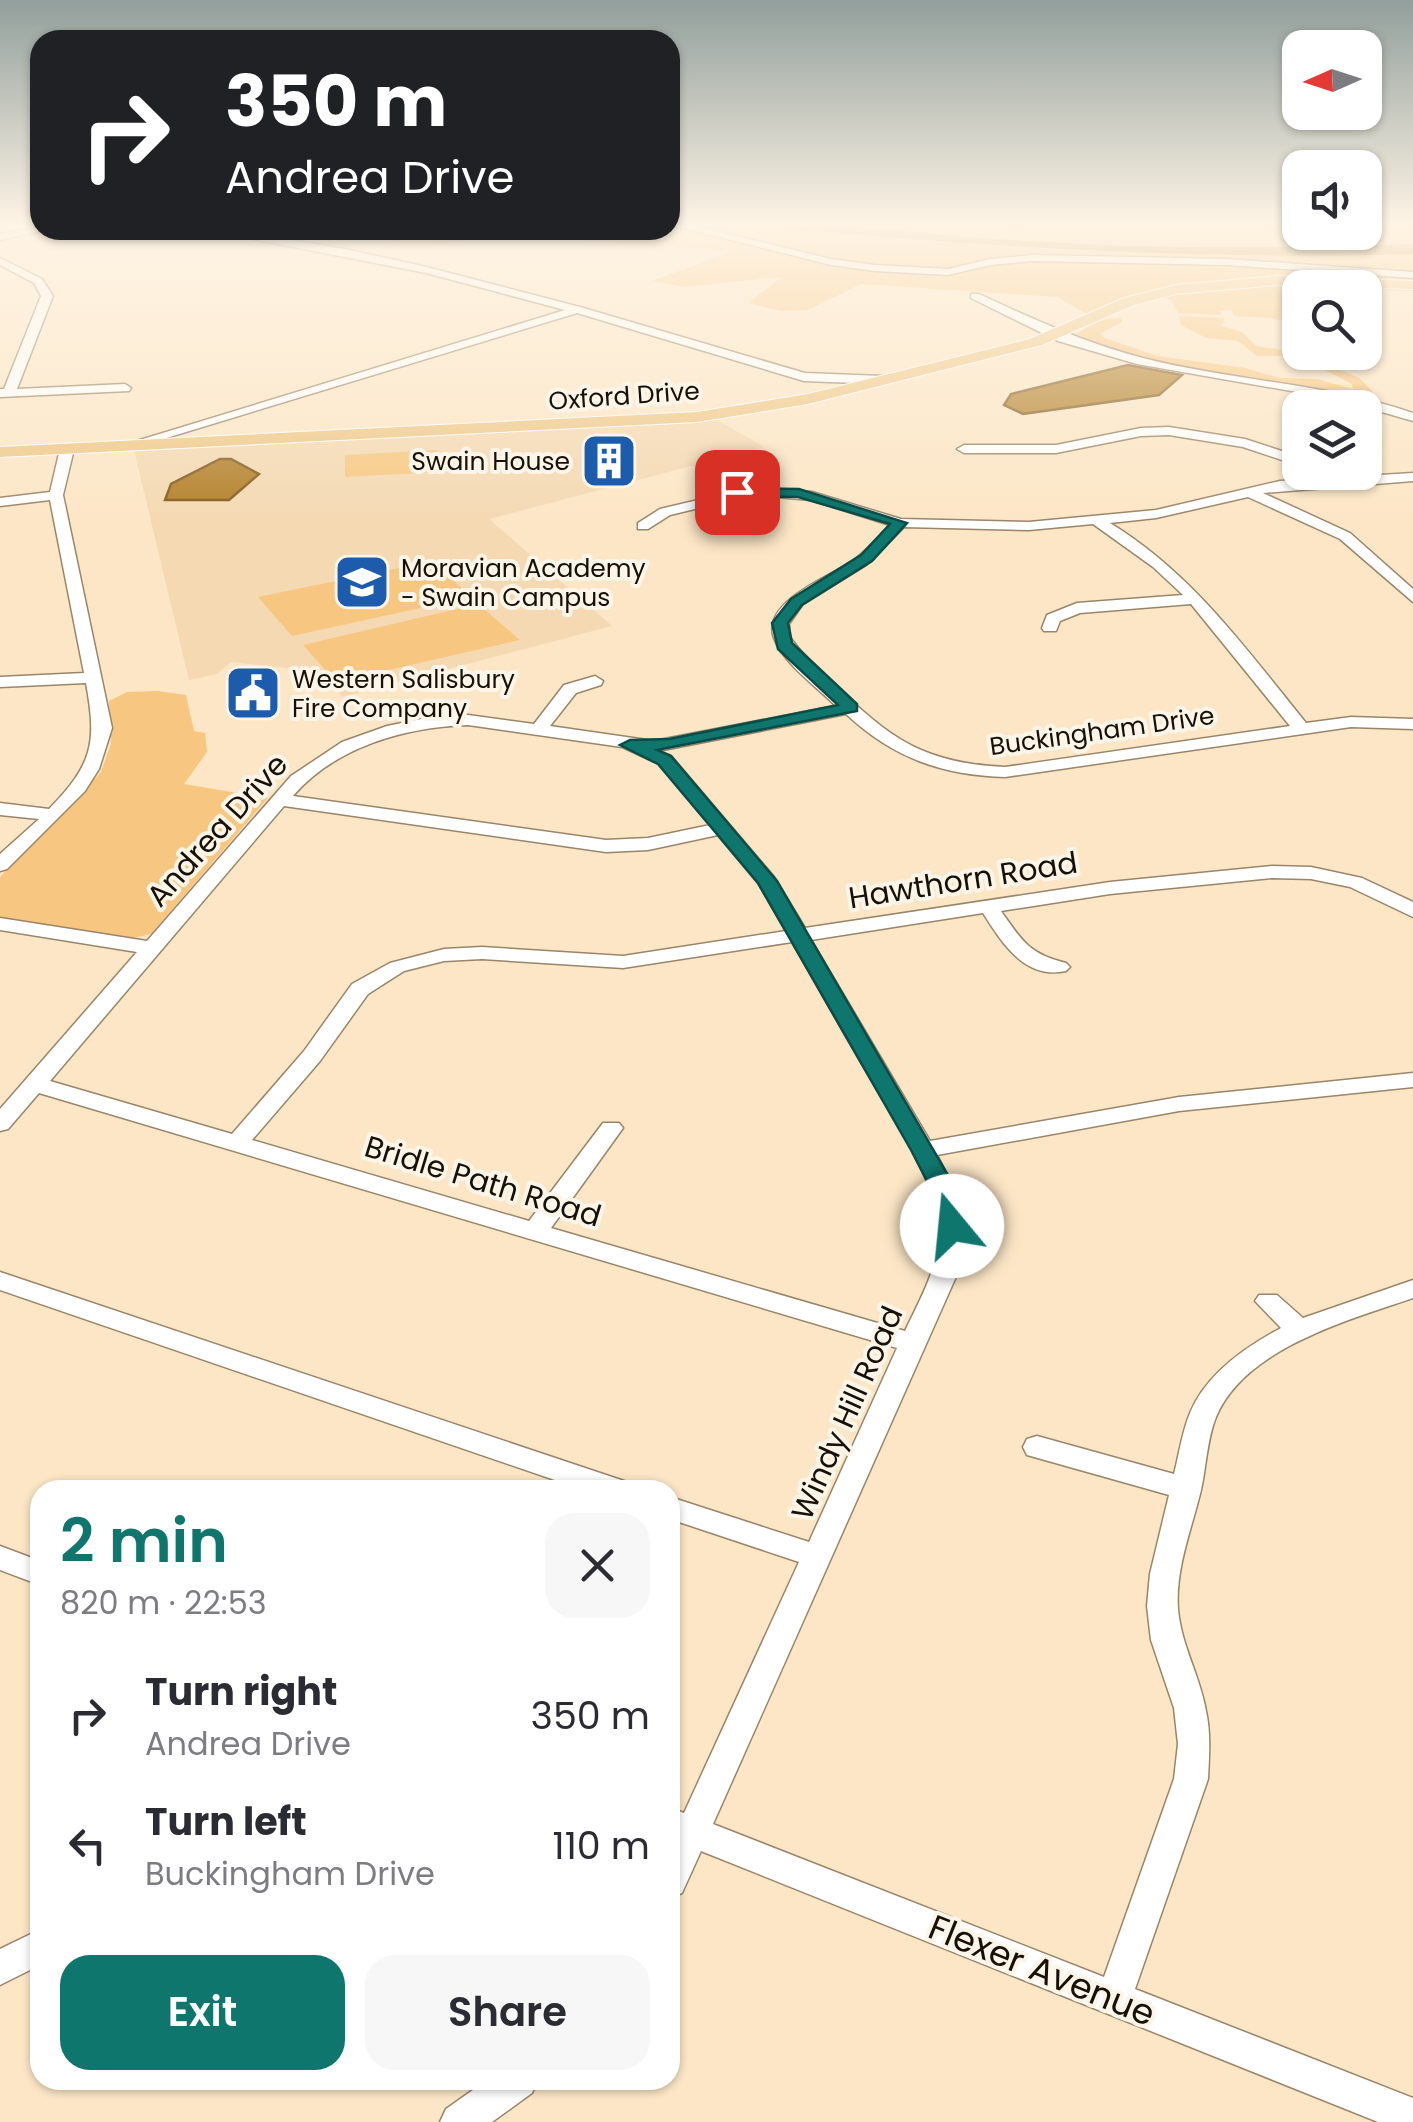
<!DOCTYPE html>
<html lang="en">
<head>
<meta charset="utf-8">
<style>
  :root { --surface:#fff; --page:#f7f7f7; --text:#2b2b33; --muted:#7c7c81; --accent:#0f766e }
  body { margin:0; font-family:Poppins,sans-serif; background:var(--page); color:var(--text); height:100vh; display:flex; flex-direction:column; font-size:38px; white-space:nowrap }
  * { box-sizing:border-box; margin:0 }
  p { font-size:32px; color:var(--muted) }
  .icon { flex:none; width:55px; height:55px; fill:none; stroke:currentColor; stroke-width:2; stroke-linecap:round; stroke-linejoin:round }
  .map { position:relative; flex:1; overflow:hidden }
  .panel { position:absolute; left:30px; top:1480px; width:650px; height:610px; display:flex; flex-direction:column; background:var(--surface); border-radius:30px; box-shadow:0 2px 8px #0004 }
  .panel>* { flex:none }
  .hud { position:absolute; left:30px; top:30px; width:650px; height:210px; border-radius:30px; box-shadow:0 2px 8px #0004; background:#202124; color:#fff; overflow:hidden }
  .needle { width:65px; rotate:267deg }
  .fabs { position:absolute; left:1282px; top:30px; display:grid; gap:20px }
  .fabs a { display:grid; place-items:center; width:100px; height:100px; border-radius:20px; background:var(--surface); box-shadow:0 2px 8px #0004; font-size:50px }
  .pin { position:absolute; display:grid; place-items:center; width:85px; height:85px; color:#fff; margin:-42px; border-radius:20px; box-shadow:0 5px 15px #0006 }
  .me { position:absolute; width:110px; margin:-55px; rotate:343deg; stroke-linejoin:round; filter:drop-shadow(0 0 8px #0008) }
  .turn { display:flex; align-items:center; gap:35px; height:210px; padding:0 30px; font-size:45px }
  .turn .icon { width:130px; height:130px; stroke-width:2.5 }
  .turn b { display:block; font-size:70px; line-height:85px }
  .round { display:grid; place-items:center; flex:none; width:105px; height:105px; border-radius:30px; background:var(--page) }
  .head { display:flex; align-items:center; justify-content:space-between; height:170px; padding:0 30px }
  h1 { font-size:60px; font-weight:600; line-height:75px; color:var(--accent) }
  .primary-button { display:flex; gap:20px; margin-top:auto; padding:20px 30px }
  .primary-button a { flex:1; height:115px; border-radius:30px; background:var(--accent); color:#fff; font-size:40px; font-weight:600; line-height:115px; text-align:center }
  .primary-button a+a { background:var(--page); color:var(--text) }
  ul { padding:0; list-style:none }
  li { display:flex; align-items:center; gap:30px; height:130px; padding:0 30px }
  li div { flex:1 }
  li b { display:block; font-size:38px }
  li em { font-style:normal }
  .map>svg:first-child { display:block }
  .built { fill:#f4d9b3 }
  .green { fill:#f7c781 }
  .water { fill:#b2802a; stroke:#845e1f; stroke-width:2.5 }
  .lines { fill:none; stroke-linecap:round; stroke-linejoin:round }
  .river { fill:#b2802a; fill-rule:evenodd }
  .minor-casing { stroke:#998568; stroke-width:3 }
  .major-casing { stroke:#fff; stroke-width:2 }
  .minor { fill:#fff; fill-rule:evenodd }
  .major { fill:#eec888; fill-rule:evenodd }
  .route { fill:#0f766e; stroke:#0a4d48; stroke-width:2.5 }
  .labels { text-anchor:middle; dominant-baseline:central; stroke-width:8; stroke-linejoin:round; paint-order:stroke }
  .far-street-label { font-size:25px; fill:#171005; stroke:#fef5e9 }
  .far-poi-label { font-size:25px; fill:#171005; stroke:#fef5e9; text-anchor:start }
  .street-label { font-size:30px; fill:#171005; stroke:#fef5e9 }
  .near-street-label { font-size:35px; fill:#171005; stroke:#fef5e9 }
</style>
</head>
<body>
<div class="map">
<svg width="1413" height="2122" viewBox="0 0 1413 2122">
  <rect width="100%" height="100%" fill="#fce6c6"/>
  <path class="built" d="M714,418L764,447L489,519L612,626L342,697L328,676L288,668L231,662L217,674L189,680L134,450Z"/>
  <g class="green">
    <path d="M670,225H1300V232H1365V225H1413V283L1279,280L1123,299L1089,315L1057,297L861,284L808,310L780,311L748,303L782,277L684,287L652,281L733,251L578,240L596,233L595,230H670Z"/>
    <path d="M424,230H518L447,243L389,242Z"/>
    <path d="M1291,283L1413,287V291L1300,288V324L1270,318L1234,316L1232,310H1220L1221,315L1178,313L1171,300L1157,296Z"/>
    <path d="M1179,316L1225,318L1221,326L1242,332L1256,346L1303,353L1361,379L1377,397L1370,400L1136,358L1076,334L1101,319L1121,318L1122,322L1101,333L1102,337L1157,356L1245,368L1279,378L1317,379L1353,389L1352,384L1298,356H1257L1238,341L1206,338L1181,325Z"/>
    <path d="M437,450L439,472L345,477V455Z"/>
    <path d="M433,561L471,597L292,636L258,597Z"/>
    <path d="M478,604L520,640L336,682L303,645Z"/>
    <path d="M158,691L186,695L194,731L205,733L207,752L184,784L268,798L151,934L129,939L0,919V877L101,772L111,744L109,701L127,692Z"/>
  </g>
  <g class="water">
    <path d="M1128,365L1182,375L1159,395L1023,414L1004,405L1011,394Z"/>
    <path d="M220,459H231L259,474L229,500H165L171,484Z"/>
  </g>
  <g class="lines">
    <path class="river" d="M785,225C862,225 937,236 1014,240C1147,249 1280,249 1413,244V254C1204,260 1000,248 792,229Z"/>
    <g class="minor-casing">
      <g id="minor">
        <path d="M672,225H690L831,259L875,265L948,269L990,259L1033,255L1227,259L1413,272V278L1227,265L1033,261L990,265L948,275L875,271L831,265Z"/>
        <path d="M40,227L48,230L0,240V234Z"/>
        <path d="M207,230H231L345,249L427,267L580,307L805,373L883,376L889,380L883,384L804,381L577,313L130,449V443L565,310L426,273Z"/>
        <path d="M0,258L42,279L53,296L17,389L125,384L131,388L129,391L0,397V389H4L41,296L34,283L0,265Z"/>
        <path d="M971,294H979C1033,319 1085,343 1143,358C1232,381 1325,383 1413,413V421L1337,399L1137,364L1058,341L971,298Z"/>
        <path d="M1169,427L1245,439L1300,457V466L1243,447L1169,435L1141,436L1056,453H964L957,449L964,445H1056L1141,428Z"/>
        <path d="M67,445L74,449L63,495L112,728L99,769L85,791L7,869L0,871V854L39,819L0,815V803L49,809C93,764 97,743 86,683L0,687V677L84,673L50,500L0,506V498L50,492L60,449Z"/>
        <path d="M1413,473V481L1263,493L1350,533L1413,589V602L1340,539L1248,497L1156,518L1110,523C1192,573 1246,649 1306,723L1351,717L1413,719V729L1351,727L1005,777C942,775 893,758 846,714L658,751L671,756L774,877L805,928L1110,882L1272,866L1311,867L1362,878L1413,902V917L1350,887L1311,879L1272,878L1110,894L1001,911C1022,941 1029,954 1066,963L1070,967L1066,971C1025,980 1002,943 983,913L811,940L930,1141L1179,1097L1413,1073V1087L1179,1111L937,1155C957,1193 967,1227 959,1270L713,1824L1104,1977L1174,1779L1178,1744L1174,1708L1151,1640L1147,1606L1150,1574L1169,1495L1027,1455L1023,1447L1027,1439L1037,1436L1174,1474C1179,1455 1182,1432 1190,1413C1206,1374 1245,1347 1281,1328L1255,1301L1259,1295H1277L1303,1318L1413,1280V1298C1349,1320 1245,1348 1216,1417C1207,1439 1206,1468 1201,1490C1192,1528 1175,1569 1178,1609C1181,1645 1200,1676 1206,1711C1211,1734 1209,1756 1208,1779L1135,1989L1413,2098V2122H1378L701,1851L682,1893L670,1898V1808L684,1813L799,1562L670,1519V1497L809,1542L897,1348L39,1093L8,1129L0,1131V1109L137,952L0,930V918L147,941L291,776L342,742L387,726L436,716L468,715L534,724L564,685L595,676L603,681L601,685L576,693L550,726L654,741L836,706C817,687 783,663 774,638C761,602 829,577 851,562C866,552 878,538 890,525L811,500L753,495L670,515L648,529H638V523L660,509L753,487L812,492L901,519L1029,522L1156,510L1280,481ZM1093,524L1153,567L1183,595L1077,603L1047,615L1042,628L1044,631H1056L1060,621L1080,613L1191,604L1290,726L1005,767C922,763 889,738 832,682C817,667 801,654 790,637L789,624L803,604L866,565L904,527L1029,530ZM468,725L622,747L659,764L710,825L648,838L606,840L293,796C335,747 405,727 468,725ZM284,806L606,852L648,850L718,835L758,883L786,931L623,956L482,947L444,949L390,963L352,984L304,1051L232,1134L50,1081ZM792,942C818,987 843,1032 869,1076C897,1125 939,1180 938,1238C937,1271 919,1301 905,1331L551,1228L623,1128L619,1123H603L529,1221L252,1140L320,1061L368,994L404,971L444,961L482,959L623,968Z"/>
        <path d="M0,1272L627,1482L631,1490H584L0,1290Z"/>
        <path d="M0,1546L40,1561V1585L0,1570Z"/>
        <path d="M37,1931L40,1932V1965L0,1985V1949Z"/>
        <path d="M487,2080H538L532,2093L492,2122H440L446,2109Z"/>
      </g>
    </g>
    <g class="major-casing">
      <path id="major" d="M1277,276L1413,281V289L1277,285L1176,294L1134,305L1042,345L808,404L697,422L0,457V447L697,412L808,394L1030,339L1124,298L1176,285Z"/>
    </g>
    <use href="#minor" class="minor"/>
    <use href="#major" class="major"/>
  </g>
  <linearGradient id="sky" x2="0" y2="1"><stop stop-color="#929f9c"/><stop offset="0.43" stop-color="#fef4e5"/><stop offset="1" stop-color="#fef4e5" stop-opacity="0"/></linearGradient>
  <rect width="1413" height="522" fill="url(#sky)"/>
  <path class="route" d="M737,488L799,489L907,523L872,561L802,605L788,623L792,643L857,704V711L657,750L671,756L777,881L956,1189L965,1226L961,1232H944L931,1189L911,1150L758,883L658,764L620,745L630,740L669,739L838,705L778,649L772,623L791,599L861,555L890,524L798,497L732,496L730,492Z"/>
  <defs>
    <g id="building-square" transform="scale(2.875)"><rect x="-9" y="-9" width="18" height="18" rx="4" fill="#1d5cad" stroke="#fef5e9"/><path d="M-4-6H4V6H1V3H-1V6H-4ZM-2.5-4.3h1.7v1.8h-1.7ZM.8-4.3h1.7v1.8H.8ZM-2.5-1h1.7V.8h-1.7ZM.8-1h1.7V.8H.8Z" fill="#fff"/></g>
    <g id="school-square" transform="scale(2.875)"><rect x="-9" y="-9" width="18" height="18" rx="4" fill="#1d5cad" stroke="#fef5e9"/><path d="M0-5L7-2L0 1L-7-2ZM-4 1L0 2.5L4 1V4Q0 6-4 4Z" fill="#fff"/></g>
    <g id="civic-square" transform="scale(2.875)"><rect x="-9" y="-9" width="18" height="18" rx="4" fill="#1d5cad" stroke="#fef5e9"/><path d="M-.6-6.5H3V-4.5H.6V-3L4-1V1h2V6H-6V1h2V-1L-.6-3ZM-1.2 2.5V6h2.4V2.5Z" fill="#fff"/></g>
  </defs>
  <g fill-rule="evenodd">
    <use href="#building-square" x="609" y="461"/>
    <use href="#school-square" x="362" y="582"/>
    <use href="#civic-square" x="253" y="693"/>
  </g>
  <g class="labels">
    <g class="far-street-label">
      <text transform="translate(624 396) rotate(-4)">Oxford Drive</text>
      <text transform="translate(1102 731) rotate(-8)">Buckingham Drive</text>
    </g>
    <g class="far-poi-label">
      <text x="570" y="461" text-anchor="end">Swain House</text>
      <text x="401" y="568">Moravian Academy<tspan x="401" dy="29">- Swain Campus</tspan></text>
      <text x="292" y="679">Western Salisbury<tspan x="292" dy="29">Fire Company</tspan></text>
    </g>
    <g class="street-label">
      <text transform="translate(217 830) rotate(-48)">Andrea Drive</text>
      <text transform="translate(963 880) rotate(-9)">Hawthorn Road</text>
      <text transform="translate(483 1181) rotate(17)">Bridle Path Road</text>
      <text transform="translate(847 1413) rotate(-66)">Windy Hill Road</text>
    </g>
    <g class="near-street-label">
      <text transform="translate(1042 1970) rotate(22)">Flexer Avenue</text>
    </g>
  </g>
</svg>
<div class="fabs">
<a><svg class="needle" viewBox="-14 -14 28 28"><path d="M0-13l5 13h-10z" fill="#e53935"/><path d="M0 13l5-13h-10z" fill="#7c7c81"/></svg></a>
<a><svg class="icon" aria-label="sound" viewBox="0 0 24 24"><path d="M4 9h4l5-4v14l-5-4H4zM17 9q2 3 0 6"/></svg></a>
<a><svg class="icon" aria-label="search" viewBox="0 0 24 24"><circle cx="10" cy="10" r="6"/><path d="M15 15l6 6"/></svg></a>
<a><svg class="icon" aria-label="layers" viewBox="0 0 24 24"><path d="M12 4l9 5-9 5-9-5zM3 14l9 5 9-5"/></svg></a>
</div>
<div class="pin" style="left:737px;top:492px;background:#d93025"><svg class="icon" aria-label="arrive" viewBox="0 0 24 24"><path d="M6 21V4h12l-3 4 3 4H6"/></svg></div>
<svg class="me" style="left:952px;top:1226px" viewBox="-20 -20 40 40"><circle r="19" fill="#fff"/><path d="M0-13L10 11 0 6-10 11z" fill="#0f766e"/></svg>
<div class="hud">
<div class="turn"><svg class="icon" aria-label="right" viewBox="0 0 24 24"><path d="M7 20v-9h11M14 6l5 5-5 5"/></svg><div><b>350 m</b>Andrea Drive</div></div>
</div>
<section class="panel">
<div class="head"><div><h1>2 min</h1><p>820 m · 22:53</p></div><a class="round"><svg class="icon" aria-label="close" viewBox="0 0 24 24"><path d="M6 6l12 12M18 6L6 18"/></svg></a></div>
<ul>
<li><svg class="icon" aria-label="right" viewBox="0 0 24 24"><path d="M7 20v-9h11M14 6l5 5-5 5"/></svg><div><b>Turn right</b><p>Andrea Drive</p></div><em>350 m</em></li>
<li><svg class="icon" aria-label="left" viewBox="0 0 24 24"><path d="M17 20v-9H6M10 6l-5 5 5 5"/></svg><div><b>Turn left</b><p>Buckingham Drive</p></div><em>110 m</em></li>
</ul>
<div class="primary-button"><a>Exit</a><a>Share</a></div>
</section>
</div>
</body>
</html>
